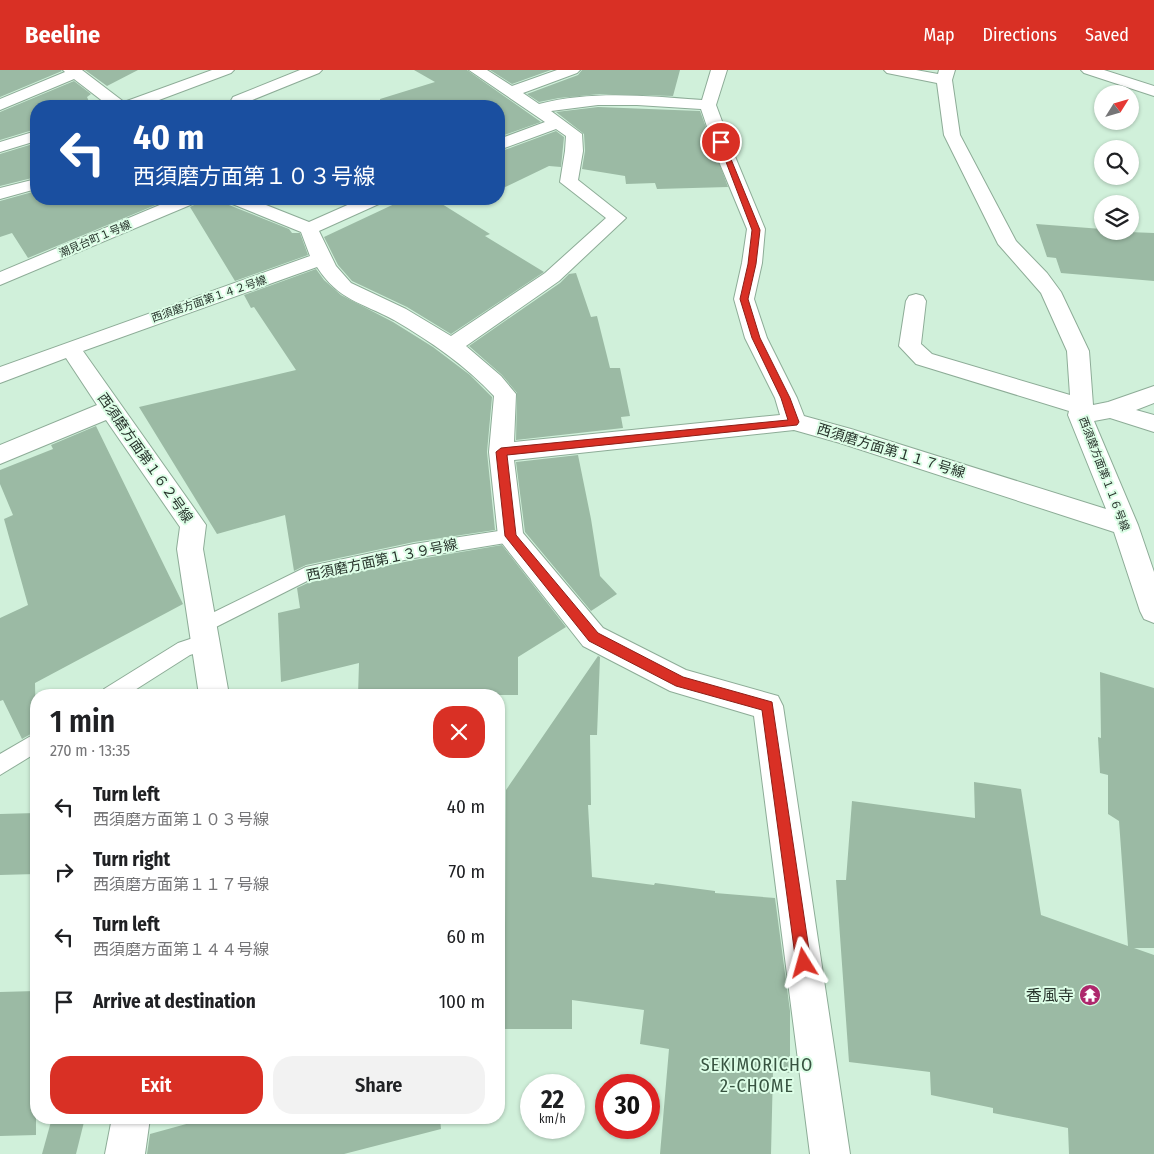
<!DOCTYPE html>
<html lang="en">
<head>
<meta charset="utf-8">
<style>
  :root { --surface:#fff; --page:#f2f2f2; --text:#202124; --muted:#757577; --accent:#d93025 }
  body { margin:0; font-family:"Fira Sans Condensed","Noto Sans JP",sans-serif; background:var(--page); color:var(--text); height:100vh; display:flex; flex-direction:column; font-size:19px; white-space:nowrap }
  * { box-sizing:border-box; margin:0 }
  p { font-size:16px; color:var(--muted) }
  .icon { flex:none; width:28px; height:28px; fill:none; stroke:currentColor; stroke-width:2; stroke-linecap:round; stroke-linejoin:round }
  .map { position:relative; flex:1; overflow:hidden }
  .side { position:absolute; left:30px; top:619px; width:475px; height:435px; display:flex; flex-direction:column; background:var(--surface); border-radius:20px; box-shadow:0 1px 4px #0004 }
  .side>* { flex:none }
  .top-card { position:absolute; left:30px; top:30px; width:475px; height:105px; border-radius:20px; box-shadow:0 1px 4px #0004; background:#1a4fa0; color:#fff; overflow:hidden }
  .needle { width:32px; rotate:53deg }
  .fabs { position:absolute; left:1094px; top:15px; display:grid; gap:10px }
  .fabs a { display:grid; place-items:center; width:45px; height:45px; border-radius:50%; background:var(--surface); box-shadow:0 1px 4px #0004; font-size:25px }
  .speed { position:absolute; left:520px; top:1004px; display:flex; gap:10px; font-size:25px; font-weight:700; text-align:center }
  .speed>* { display:grid; place-content:center; width:65px; height:65px; border-radius:50%; background:var(--surface); box-shadow:0 1px 4px #0004; line-height:1 }
  .speed small { font-size:12px; font-weight:400 }
  .speed .limit { border:8px solid #d22; background:#fff; color:#111 }
  .pin { position:absolute; display:grid; place-items:center; width:42px; height:42px; color:#fff; margin:-21px; border:2px solid #fff; border-radius:50%; box-shadow:0 1px 5px #0007 }
  .me { position:absolute; width:55px; margin:-28px; rotate:352deg; stroke-linejoin:round; filter:drop-shadow(0 0 4px #0008) }
  .turn { display:flex; align-items:center; gap:18px; height:105px; padding:0 20px; font-size:22px }
  .turn .icon { width:65px; height:65px; stroke-width:2.5 }
  .turn b { display:block; font-size:35px; line-height:42px }
  .round { display:grid; place-items:center; flex:none; width:52px; height:52px; border-radius:20px; background:var(--page) }
  .overview { display:flex; align-items:center; justify-content:space-between; height:85px; padding:0 20px }
  h1 { font-size:30px; font-weight:600; line-height:38px }
  .cta { display:flex; gap:10px; margin-top:auto; padding:10px 20px }
  .cta a { flex:1; height:58px; border-radius:20px; background:var(--accent); color:#fff; font-size:20px; font-weight:600; line-height:58px; text-align:center }
  .cta a+a { background:var(--page); color:var(--text) }
  ul { padding:0; list-style:none }
  li { display:flex; align-items:center; gap:15px; height:65px; padding:0 20px }
  li div { flex:1 }
  li b { display:block; font-size:19px }
  li em { font-style:normal }
  header { display:flex; align-items:center; gap:30px; box-sizing:border-box; height:70px; padding:0 25px; background:var(--accent); color:#fff }
  header strong { font-size:24px }
  nav { display:flex; gap:28px; margin-inline-start:auto; font-size:18px }
  .map>svg:first-child { display:block }
  .building { fill:#9bbaa4 }
  .lines { fill:none; stroke-linecap:round; stroke-linejoin:round }
  .lane-casing { stroke:#8dac97; stroke-width:2 }
  .street-casing { stroke:#8dac97; stroke-width:2 }
  .secondary-casing { stroke:#8dac97; stroke-width:2 }
  .lane { fill:#fff; fill-rule:evenodd }
  .street { fill:#fff; fill-rule:evenodd }
  .secondary { fill:#fff; fill-rule:evenodd }
  .route { fill:#d93025; stroke:#8d1f18 }
  .labels { text-anchor:middle; dominant-baseline:central; stroke-width:4; stroke-linejoin:round; paint-order:stroke }
  .far-street-label { font-size:11px; fill:#27332b; stroke:#ddfee7 }
  .street-label { font-size:14px; fill:#27332b; stroke:#ddfee7 }
  .near-poi-label { font-size:16px; fill:#27332b; stroke:#ddfee7; text-anchor:end }
  .near-neighbourhood-label { font-size:18px; letter-spacing:1px; fill:#375340; stroke:#ddfee7 }
</style>
</head>
<body>
<header>
<strong>Beeline</strong>
<nav><a>Map</a><a>Directions</a><a>Saved</a></nav>
</header>
<div class="map">
<svg width="1154" height="1084" viewBox="0 0 1154 1084">
  <rect width="100%" height="100%" fill="#d0f0da"/>
  <g class="building">
    <path d="M0,0H61L62,1L0,27Z"/>
    <path d="M85,0H138L107,16Z"/>
    <path d="M414,0H467L541,52L499,67V36H381L380,29L435,12Z"/>
    <path d="M490,0H551L512,14Z"/>
    <path d="M582,0H680L673,26L600,24L559,28L539,32L527,24L578,5Z"/>
    <path d="M74,11L91,24L87,27L91,36H36V59L0,70V42Z"/>
    <path d="M598,37L700,41L728,117L657,119L655,113L626,114L625,106L582,99L585,81L584,64L556,42Z"/>
    <path d="M556,61L564,67L561,97L549,96L499,120V82Z"/>
    <path d="M36,73V107L0,116V84Z"/>
    <path d="M36,121V129H170L28,188L12,163L0,167V131Z"/>
    <path d="M200,129H225L229,135L289,159L292,163H300L308,185L235,211L190,137L196,134Z"/>
    <path d="M405,129H434L490,164L485,166L544,202L451,264L407,237L352,211L338,195L324,167Z"/>
    <path d="M1036,154L1102,159V161L1154,163V211L1061,203L1056,188L1047,187Z"/>
    <path d="M316,199L324,210L341,225L393,252L433,277L470,305L492,327L487,382L495,460L414,472L306,495L294,501L285,445L217,464L139,337L296,300L254,237L251,238L244,225Z"/>
    <path d="M576,203L591,247L597,246L610,298H620L630,346L621,347L623,358L516,370L517,323L502,305L469,276L560,213L569,204Z"/>
    <path d="M96,356L183,534L35,613L36,661L22,669L3,630L0,631V548L28,535L4,449L13,445L0,414V400L53,379L51,375Z"/>
    <path d="M578,385L591,449L600,506L617,524L591,541L525,462L516,392Z"/>
    <path d="M502,475L566,557L518,587V625H358L359,593L281,612L278,543L300,538L297,518L310,512L414,490Z"/>
    <path d="M598,586L600,587L597,665H590L591,735H588L592,807L654,815L655,813L715,821V823L775,828L790,941V1003L773,1000L771,1084H660L669,979L640,974L644,940L572,930V959H499V858H505L506,720Z"/>
    <path d="M1100,602L1154,618V878H1134L1154,885V1084H1069L1068,1058L993,1043V1038L931,1025L930,1002L849,992L836,810H846L852,731L975,748L974,712L1021,719L1041,845L1128,876L1119,751L1108,744V705L1100,703L1098,667L1101,668Z"/>
    <path d="M36,743V804L0,805V744Z"/>
    <path d="M36,921V1065L0,1066V922Z"/>
    <path d="M52,1048H85L76,1084H42Z"/>
    <path d="M208,1048H440L441,1059L344,1084H147L150,1064Z"/>
  </g>
  <g class="lines">
    <g class="lane-casing">
      <g id="lane">
        <path d="M511,459L517,461L519,466L517,471L414,488L309,510L210,560L204,563L198,560L195,555L198,550L306,497L414,474Z"/>
        <path d="M205,564L211,566L214,572L211,578L190,585L127,625H102L104,619L178,573Z"/>
        <path d="M36,663V683L0,705V684Z"/>
      </g>
    </g>
    <g class="street-casing">
      <g id="street">
        <path d="M63,0H82L124,32L212,0H234L231,3L143,36H109L74,9L0,40V29L65,2Z"/>
        <path d="M300,0H322L319,3L245,33L244,36H228L233,27Z"/>
        <path d="M469,0H487L512,16L557,0H580L577,3L523,23L539,34C592,20 648,26 702,30L711,0H727L716,35L736,89L765,159L762,193L754,229L767,268L797,328L804,346L851,359L1106,439L1068,345L1069,341L916,294L899,276L906,231L909,226L916,224L923,226L926,231L921,274L932,284L1070,325L1067,281L1041,223L998,174L944,65L937,13L887,3L884,0H916L938,4L939,0H955L952,10L960,65L1016,171L1047,203L1061,222L1089,281L1093,335L1108,332L1154,316V333L1136,340L1154,345V362L1110,348L1094,351L1138,455L1154,502V553L1144,549L1140,541L1114,462L840,373L794,360L514,390L523,463L603,558L686,600L778,626L783,636L850,1084H810L754,646L670,621L583,576L502,473L498,466L489,382L494,326C465,295 430,271 394,250C361,232 339,231 317,197L83,281L206,455L203,479L229,625H199L177,479L180,457L106,350L0,394V375L97,335L66,288L0,313V297L310,186L301,162L230,133L227,129H251L309,152L361,129H384L381,133L319,161L336,196L351,213L406,239L451,266L545,203L606,148L560,112L565,81L566,66L556,59L499,80V69L545,52ZM598,35H637L701,39L718,89L747,159L742,193L734,229L745,268L775,328L780,345L514,372L516,324L501,306L466,276L559,211L626,148L578,110L583,81L582,64L551,41Z"/>
        <path d="M36,61V71L0,82V72Z"/>
        <path d="M36,109V119L0,129V118Z"/>
        <path d="M174,129H198L195,133L0,215V202Z"/>
        <path d="M112,1048H150L145,1084H105Z"/>
      </g>
    </g>
    <g class="secondary-casing">
      <path id="secondary" d="M1081,0H1104L1154,16V26L1084,3Z"/>
    </g>
    <use href="#lane" class="lane"/>
    <use href="#street" class="street"/>
    <use href="#secondary" class="secondary"/>
  </g>
  <path class="route" d="M718,71L724,72L760,160L756,194L748,229L760,268L790,328L799,352L797,355L507,385L516,465L598,563L683,607L772,632L811,893L809,898L804,900L799,898L796,893L762,640L676,616L589,571L505,466L496,382L501,378L788,350L781,328L752,268L740,229L748,194L752,160Z"/>
  <defs>
    <g id="temple-disc" transform="scale(1.125)"><circle r="9.5" fill="#ae276c" stroke="#ddfee7"/><path d="M0-6L5-2H3V0L6.5 2.5H4V6H1.5V3h-3V6H-4V2.5H-6.5L-3 0V-2H-5Z" fill="#fff"/></g>
  </defs>
  <g fill-rule="evenodd">
    <use href="#temple-disc" x="1090" y="925"/>
  </g>
  <g class="labels">
    <g class="far-street-label">
      <text transform="translate(95 169) rotate(-23)">潮見台町１号線</text>
      <text transform="translate(209 229) rotate(-19)">西須磨方面第１４２号線</text>
      <text transform="translate(1104 404) rotate(69)">西須磨方面第１１６号線</text>
    </g>
    <g class="street-label">
      <text transform="translate(891 381) rotate(17)">西須磨方面第１１７号線</text>
      <text transform="translate(145 388) rotate(55)">西須磨方面第１６２号線</text>
      <text transform="translate(382 490) rotate(-12)">西須磨方面第１３９号線</text>
    </g>
    <g class="near-poi-label">
      <text x="1074" y="925">香風寺</text>
    </g>
    <g class="near-neighbourhood-label">
      <text x="757" y="995">SEKIMORICHO<tspan x="757" dy="21">2-CHOME</tspan></text>
    </g>
  </g>
</svg>
<div class="fabs">
<a><svg class="needle" viewBox="-14 -14 28 28"><path d="M0-13l5 13h-10z" fill="#e53935"/><path d="M0 13l5-13h-10z" fill="#757577"/></svg></a>
<a><svg class="icon" aria-label="search" viewBox="0 0 24 24"><circle cx="10" cy="10" r="6"/><path d="M15 15l6 6"/></svg></a>
<a><svg class="icon" aria-label="layers" viewBox="0 0 24 24"><path d="M12 4l9 5-9 5-9-5zM3 14l9 5 9-5"/></svg></a>
</div>
<div class="speed"><div>22<small>km/h</small></div><div class="limit">30</div></div>
<div class="pin" style="left:721px;top:72px;background:#d93025"><svg class="icon" aria-label="arrive" viewBox="0 0 24 24"><path d="M6 21V4h12l-3 4 3 4H6"/></svg></div>
<svg class="me" style="left:804px;top:893px" viewBox="-20 -20 40 40"><path d="M0-17L14 15 0 8-14 15z" fill="#d93025" stroke="#fff" stroke-width="4"/></svg>
<div class="top-card">
<div class="turn"><svg class="icon" aria-label="left" viewBox="0 0 24 24"><path d="M17 20v-9H6M10 6l-5 5 5 5"/></svg><div><b>40 m</b>西須磨方面第１０３号線</div></div>
</div>
<section class="side">
<div class="overview"><div><h1>1 min</h1><p>270 m · 13:35</p></div><a class="round" style="background:#d93025;color:#fff"><svg class="icon" aria-label="close" viewBox="0 0 24 24"><path d="M6 6l12 12M18 6L6 18"/></svg></a></div>
<ul>
<li><svg class="icon" aria-label="left" viewBox="0 0 24 24"><path d="M17 20v-9H6M10 6l-5 5 5 5"/></svg><div><b>Turn left</b><p>西須磨方面第１０３号線</p></div><em>40 m</em></li>
<li><svg class="icon" aria-label="right" viewBox="0 0 24 24"><path d="M7 20v-9h11M14 6l5 5-5 5"/></svg><div><b>Turn right</b><p>西須磨方面第１１７号線</p></div><em>70 m</em></li>
<li><svg class="icon" aria-label="left" viewBox="0 0 24 24"><path d="M17 20v-9H6M10 6l-5 5 5 5"/></svg><div><b>Turn left</b><p>西須磨方面第１４４号線</p></div><em>60 m</em></li>
<li><svg class="icon" aria-label="arrive" viewBox="0 0 24 24"><path d="M6 21V4h12l-3 4 3 4H6"/></svg><div><b>Arrive at destination</b></div><em>100 m</em></li>
</ul>
<div class="cta"><a>Exit</a><a>Share</a></div>
</section>
</div>
</body>
</html>
